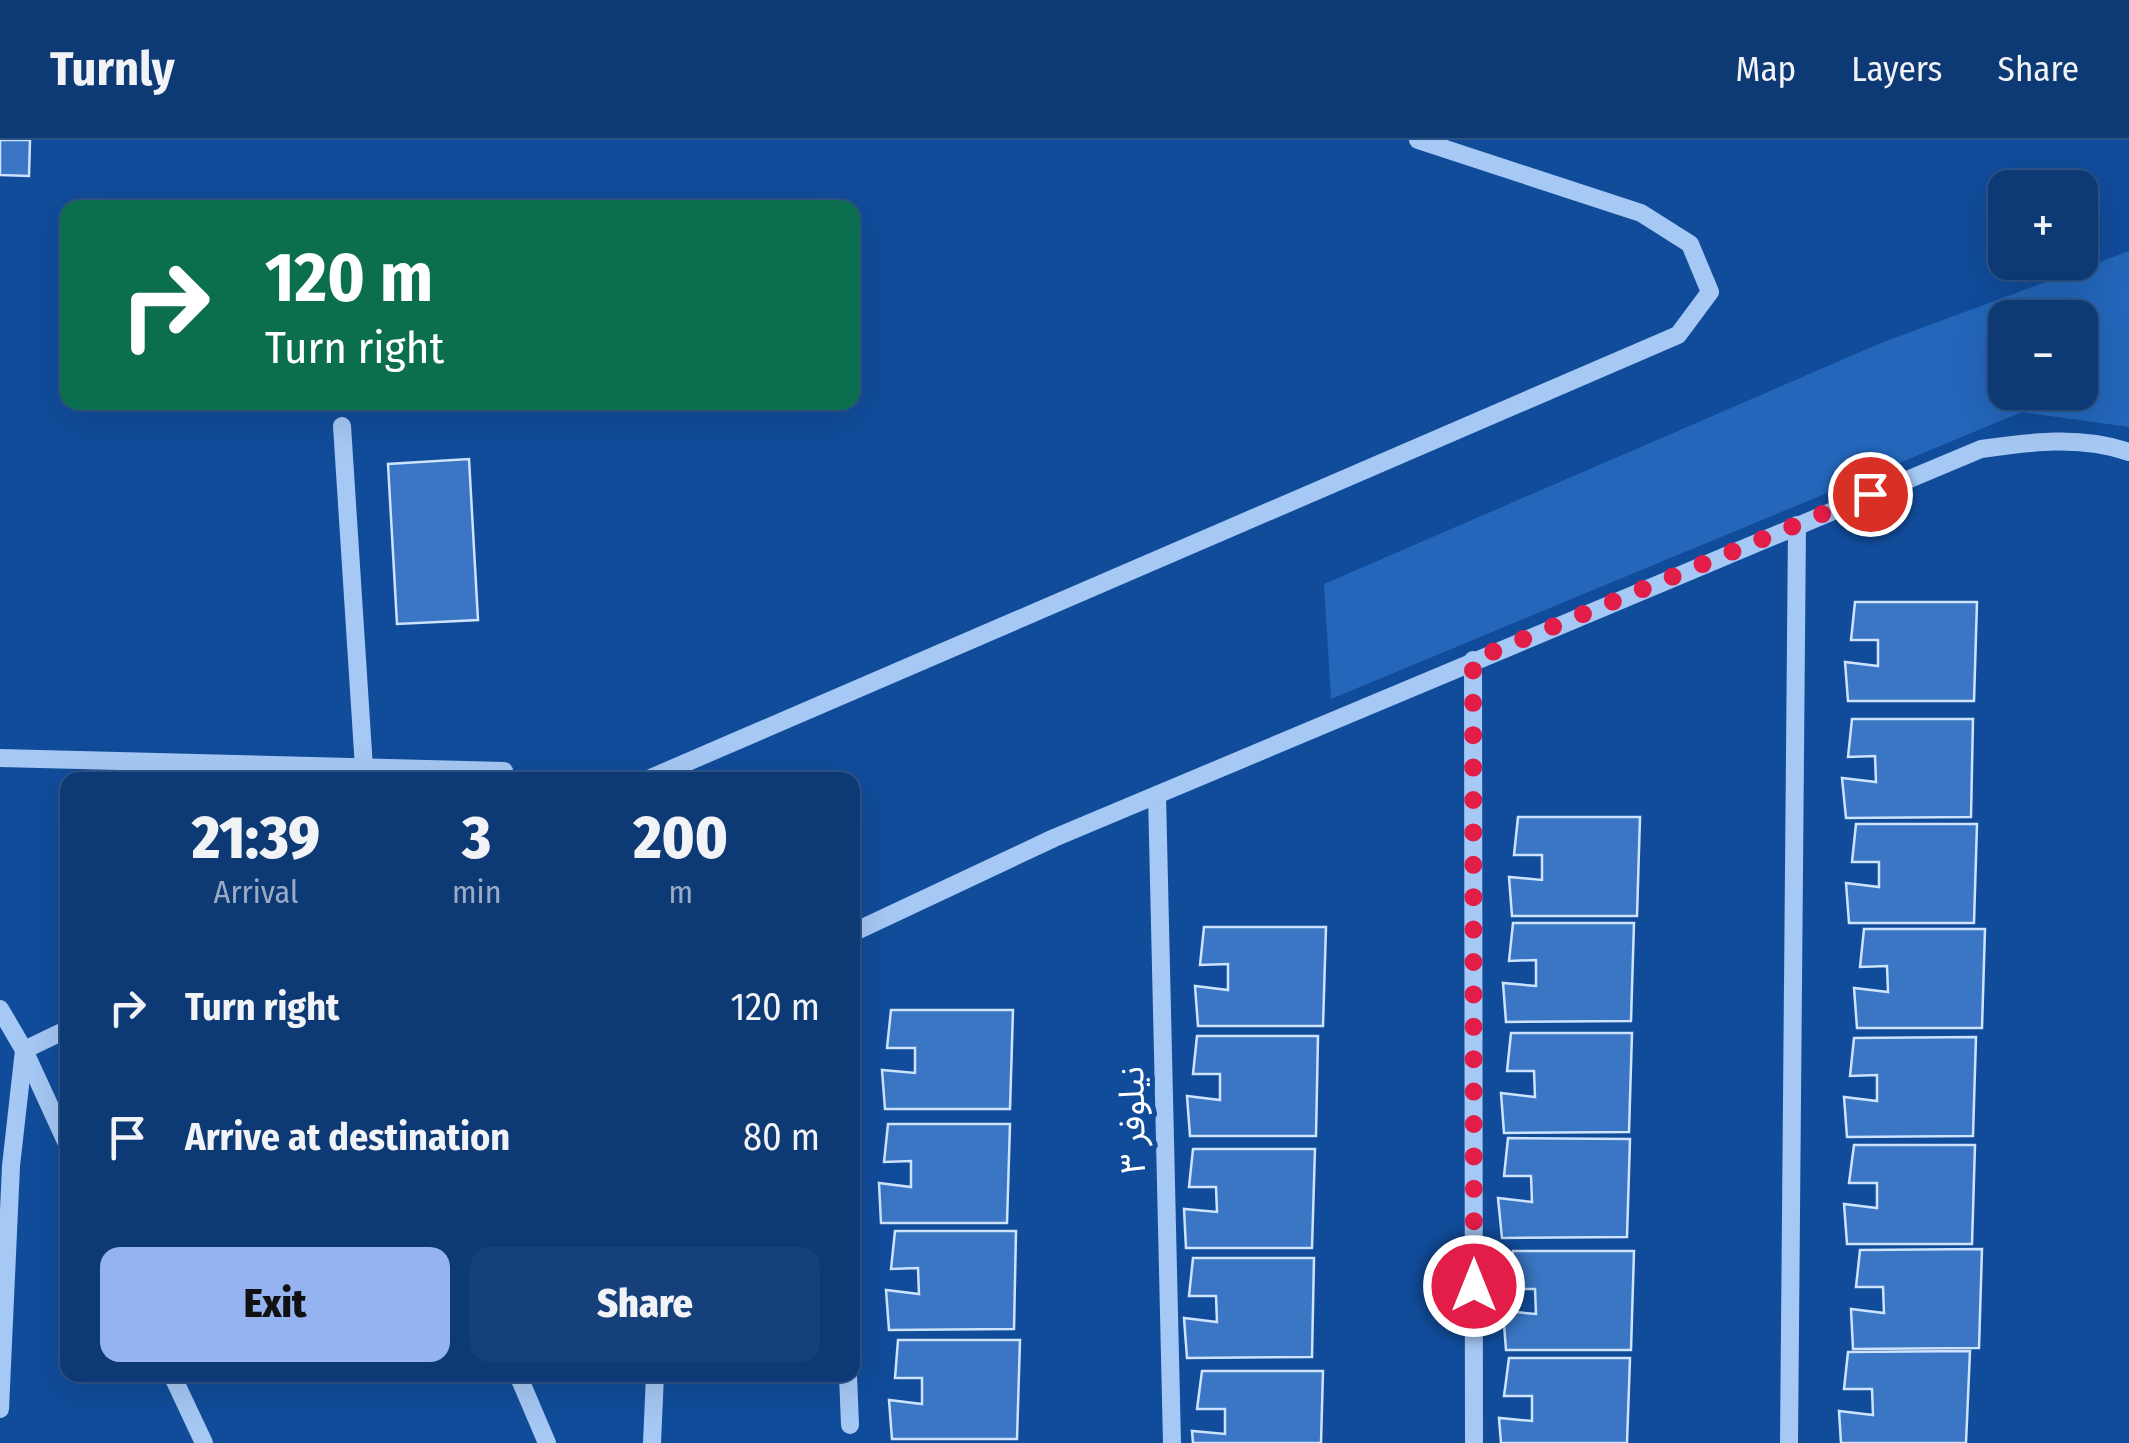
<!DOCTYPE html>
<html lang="en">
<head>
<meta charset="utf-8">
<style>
  :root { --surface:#0d3974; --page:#164079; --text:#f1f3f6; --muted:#9aacc5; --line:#2d5386; --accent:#95b2f1 }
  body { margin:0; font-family:"Fira Sans Condensed","Noto Sans Arabic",sans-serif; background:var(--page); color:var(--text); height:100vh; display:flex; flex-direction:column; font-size:38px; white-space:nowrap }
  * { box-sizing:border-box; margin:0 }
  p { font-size:32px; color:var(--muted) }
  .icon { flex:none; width:55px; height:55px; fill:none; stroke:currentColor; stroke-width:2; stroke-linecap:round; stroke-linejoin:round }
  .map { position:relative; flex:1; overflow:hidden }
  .details { position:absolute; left:60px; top:632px; width:800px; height:610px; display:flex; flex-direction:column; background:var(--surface); border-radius:20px; box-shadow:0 10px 40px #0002,0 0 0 2px var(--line) }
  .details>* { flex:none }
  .banner { position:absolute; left:60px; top:60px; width:800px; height:210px; border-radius:20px; box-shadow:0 10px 40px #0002,0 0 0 2px var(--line); background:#0b6e4f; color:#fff; overflow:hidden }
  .controls { position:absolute; left:1988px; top:30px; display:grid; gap:20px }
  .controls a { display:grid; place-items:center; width:110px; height:110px; border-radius:20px; background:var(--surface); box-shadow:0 10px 40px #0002,0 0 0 2px var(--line); font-size:50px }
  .pin { position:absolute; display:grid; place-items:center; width:85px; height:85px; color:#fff; margin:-42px; border:5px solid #fff; border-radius:50%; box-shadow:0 2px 10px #0007 }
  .me { position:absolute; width:110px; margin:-55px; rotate:0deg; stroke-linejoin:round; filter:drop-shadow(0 0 8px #0008) }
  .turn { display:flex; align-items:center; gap:35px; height:210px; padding:0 40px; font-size:45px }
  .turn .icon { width:130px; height:130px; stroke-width:2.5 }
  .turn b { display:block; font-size:70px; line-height:85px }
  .eta { display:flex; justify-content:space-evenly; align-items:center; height:170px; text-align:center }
  .eta b { font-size:60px; font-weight:800; line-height:70px }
  .cta { display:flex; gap:20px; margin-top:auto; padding:20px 40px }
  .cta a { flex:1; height:115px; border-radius:20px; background:var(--accent); color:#111; font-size:40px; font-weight:800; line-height:115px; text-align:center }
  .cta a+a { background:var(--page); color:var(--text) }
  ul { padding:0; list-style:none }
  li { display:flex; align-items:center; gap:30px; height:130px; padding:0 40px }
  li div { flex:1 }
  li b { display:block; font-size:38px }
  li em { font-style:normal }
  header { display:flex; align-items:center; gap:60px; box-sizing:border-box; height:140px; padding:0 50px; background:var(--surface); border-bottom:2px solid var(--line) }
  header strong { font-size:48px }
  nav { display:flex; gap:55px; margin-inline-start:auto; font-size:35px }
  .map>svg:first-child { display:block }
  .green { fill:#2366ba; fill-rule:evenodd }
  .building { fill:#3a76c3; stroke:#cde3fe; stroke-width:2.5 }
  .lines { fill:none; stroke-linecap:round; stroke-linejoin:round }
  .minor { stroke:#a5c8f4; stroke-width:18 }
  .route { stroke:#e11d48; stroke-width:18; stroke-dasharray:0 32.4 }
  .labels { text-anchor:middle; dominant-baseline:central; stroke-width:10; stroke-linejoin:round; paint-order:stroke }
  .street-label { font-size:35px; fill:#fff; stroke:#114c9b }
</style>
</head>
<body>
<header>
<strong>Turnly</strong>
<nav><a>Map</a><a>Layers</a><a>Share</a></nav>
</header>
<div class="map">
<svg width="2129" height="1303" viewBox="0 0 2129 1303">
  <rect width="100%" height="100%" fill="#114c9b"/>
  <path class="green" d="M2129,111V287L2022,272L1331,559L1324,444L1881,203ZM2005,178H2080V252H2005Z"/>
  <g class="building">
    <path d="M0,0H30L29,36L0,35Z"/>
    <path d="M469,319L478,480L397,484L388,324Z"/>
    <path d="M1855,462H1977L1974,561H1848L1845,522L1878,526V500H1851Z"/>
    <path d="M1852,579H1973L1971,677L1846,678L1842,638L1876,642L1875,616L1848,617Z"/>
    <path d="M1518,677H1640L1637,776H1512L1509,737L1542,740V715H1514Z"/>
    <path d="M1856,684H1977L1974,783H1849L1846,743L1879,747V722H1852Z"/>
    <path d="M1513,783H1634L1631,881L1506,882L1503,843L1536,846V820L1509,821Z"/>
    <path d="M1204,787H1326L1323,886H1198L1195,846L1228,850V824L1200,825Z"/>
    <path d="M1864,789H1985L1982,888H1857L1854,848L1888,852L1887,826L1860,827Z"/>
    <path d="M891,870H1013L1010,969H885L882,930L915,933V908H887Z"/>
    <path d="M1511,893H1632L1629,992L1504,993L1501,953L1535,957L1534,931H1507Z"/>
    <path d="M1197,896H1318L1316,996H1190L1187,956L1220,960V934H1193Z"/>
    <path d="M1976,897L1973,996L1847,997L1844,957L1877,961V935L1850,936L1854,898Z"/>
    <path d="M888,984H1010L1007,1083H881L879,1043L911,1047V1021L884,1022Z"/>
    <path d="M1508,998L1630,999L1627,1097L1502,1098L1498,1058L1532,1062L1531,1036H1504Z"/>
    <path d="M1854,1005H1975L1972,1104H1847L1844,1064L1877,1068V1043H1849Z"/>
    <path d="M1193,1009H1315L1312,1108H1186L1184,1069L1217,1072L1216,1047H1189Z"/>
    <path d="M895,1091H1016L1014,1189L889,1190L886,1150L919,1154L918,1128L891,1129Z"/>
    <path d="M1982,1109L1979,1208L1853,1209L1851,1169L1884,1173L1883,1147H1856L1860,1110Z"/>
    <path d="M1513,1111H1634L1631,1210H1506L1503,1171L1536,1174L1535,1149H1508Z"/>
    <path d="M1193,1118H1314L1312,1217L1187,1218L1184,1178L1217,1182L1216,1156H1189Z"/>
    <path d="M898,1200H1020L1017,1299H892L889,1260L922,1264V1238H895Z"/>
    <path d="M1970,1211L1966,1303H1841L1839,1271L1873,1275L1872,1249H1844L1848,1212Z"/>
    <path d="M1509,1218H1630L1627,1303H1501L1499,1278L1532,1281V1256H1504Z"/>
    <path d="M1202,1231H1323L1321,1303H1193L1192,1291L1225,1294V1269H1197Z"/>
  </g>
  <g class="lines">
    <g class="minor">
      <path d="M342,286L364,628"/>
      <path d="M1473,520L1474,1303"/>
      <path d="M0,618L504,631"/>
      <path d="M646,640L1678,195L1710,152L1690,104L1641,73L1418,0"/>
      <path d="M1157,655L1172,1303"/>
      <path d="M852,793L1054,698L1981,309C2030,302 2081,295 2129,312"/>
      <path d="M0,869L24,910L11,1026L0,1269"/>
      <path d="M68,889L24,910L68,1006"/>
      <path d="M172,1235L204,1303"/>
      <path d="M518,1235L547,1303"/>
      <path d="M848,1235L850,1285"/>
      <path d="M652,1303L655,1235"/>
      <path d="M1789,1303L1797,385"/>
    </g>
  </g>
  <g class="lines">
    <path class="route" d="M1474,1146L1473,520L1870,354"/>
  </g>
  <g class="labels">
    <g class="street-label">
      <text transform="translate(1132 980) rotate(-91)">نیلوفر ٣</text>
    </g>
  </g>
</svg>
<div class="controls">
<a>+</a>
<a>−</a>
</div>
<div class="pin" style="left:1870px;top:354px;background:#d93025"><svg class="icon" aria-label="arrive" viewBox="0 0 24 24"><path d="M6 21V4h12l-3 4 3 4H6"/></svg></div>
<svg class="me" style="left:1474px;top:1146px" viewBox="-20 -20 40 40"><circle r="17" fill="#e11d48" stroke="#fff" stroke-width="3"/><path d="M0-11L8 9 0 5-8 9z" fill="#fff"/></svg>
<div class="banner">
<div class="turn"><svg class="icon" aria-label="right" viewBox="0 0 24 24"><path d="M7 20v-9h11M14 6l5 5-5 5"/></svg><div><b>120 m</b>Turn right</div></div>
</div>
<section class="details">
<div class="eta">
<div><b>21:39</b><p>Arrival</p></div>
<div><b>3</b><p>min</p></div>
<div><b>200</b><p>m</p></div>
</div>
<ul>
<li><svg class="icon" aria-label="right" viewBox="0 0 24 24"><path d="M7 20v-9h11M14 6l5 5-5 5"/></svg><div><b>Turn right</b></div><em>120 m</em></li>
<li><svg class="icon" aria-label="arrive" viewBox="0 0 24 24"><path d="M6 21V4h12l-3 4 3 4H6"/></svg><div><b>Arrive at destination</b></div><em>80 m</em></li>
</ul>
<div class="cta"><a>Exit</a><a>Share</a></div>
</section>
</div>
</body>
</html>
